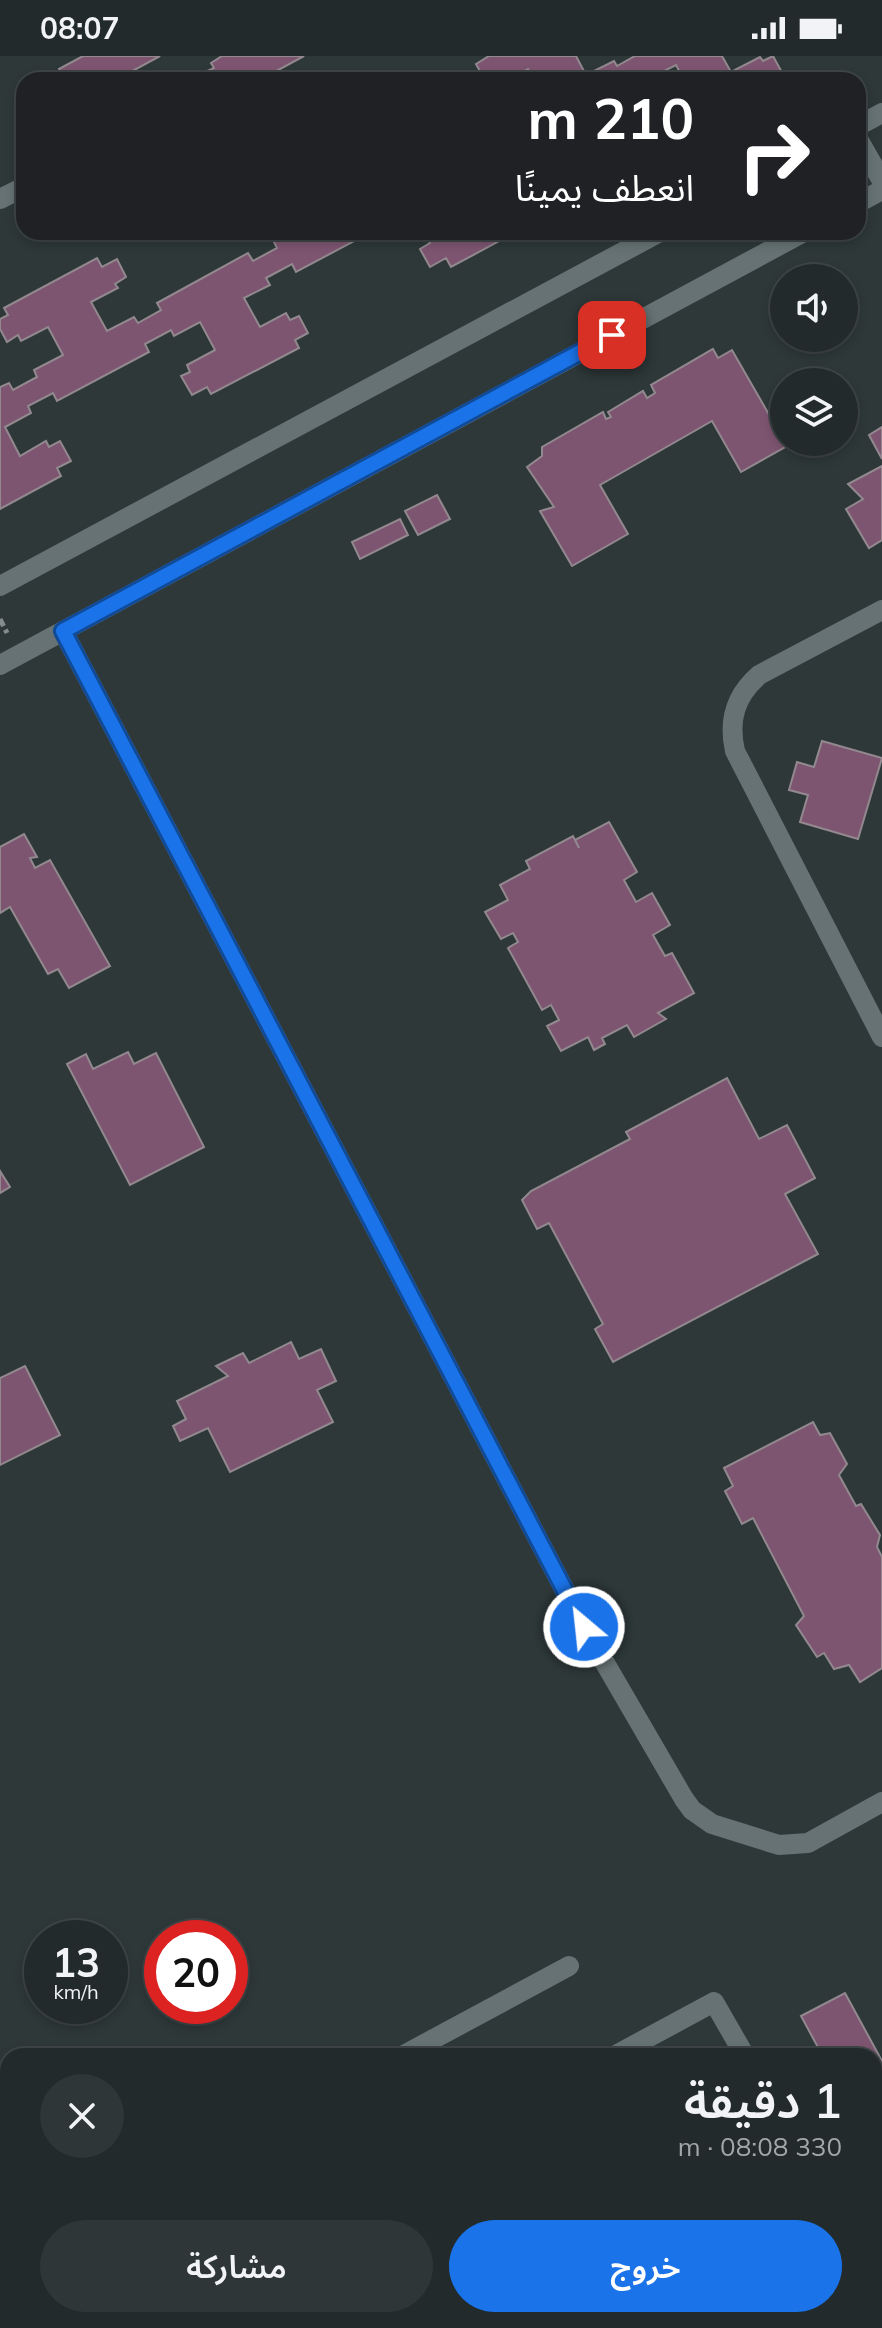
<!DOCTYPE html>
<html lang="ar">
<head>
<meta charset="utf-8">
<style>
  :root { --surface:#222a2b; --page:#2e3637; --text:#f1f3f6; --muted:#a2a7a9; --line:#3f4647; --accent:#1a73e8 }
  body { margin:0; font-family:Mulish,"Noto Sans Arabic",sans-serif; background:var(--page); color:var(--text); direction:rtl; height:100vh; display:flex; flex-direction:column; font-size:30px; white-space:nowrap }
  * { box-sizing:border-box; margin:0 }
  p { font-size:26px; color:var(--muted) }
  .icon { flex:none; width:44px; height:44px; fill:none; stroke:currentColor; stroke-width:2; stroke-linecap:round; stroke-linejoin:round }
  .map { position:relative; flex:1; overflow:hidden; direction:ltr }
  .details { position:absolute; left:0px; top:1992px; width:882px; height:280px; display:flex; flex-direction:column; background:var(--surface); border-radius:24px 24px 0 0; box-shadow:0 4px 12px #0003,0 0 0 2px var(--line); direction:rtl }
  .details>* { flex:none }
  .banner { position:absolute; left:16px; top:16px; width:850px; height:168px; border-radius:24px; box-shadow:0 4px 12px #0003,0 0 0 2px var(--line); direction:rtl; background:#202124; color:#fff; overflow:hidden }
  .controls { position:absolute; left:770px; top:208px; display:grid; gap:16px }
  .controls a { display:grid; place-items:center; width:88px; height:88px; border-radius:50%; background:var(--surface); box-shadow:0 4px 12px #0003,0 0 0 2px var(--line); font-size:40px }
  .speed { position:absolute; left:24px; top:1864px; display:flex; gap:16px; font-size:40px; font-weight:700; text-align:center }
  .speed>* { display:grid; place-content:center; width:104px; height:104px; border-radius:50%; background:var(--surface); box-shadow:0 4px 12px #0003,0 0 0 2px var(--line); line-height:1 }
  .speed small { font-size:20px; font-weight:400 }
  .speed .limit { border:12px solid #d22; background:#fff; color:#111 }
  .pin { position:absolute; display:grid; place-items:center; width:68px; height:68px; color:#fff; margin:-34px; border-radius:16px; box-shadow:0 4px 12px #0006 }
  .me { position:absolute; width:88px; margin:-44px; rotate:332deg; stroke-linejoin:round; filter:drop-shadow(0 0 6px #0008) }
  .turn { display:flex; align-items:center; gap:28px; height:168px; padding:0 40px; font-size:36px }
  .turn .icon { width:104px; height:104px; stroke-width:2.5 }
  .turn b { display:block; font-size:56px; line-height:68px }
  .round { display:grid; place-items:center; flex:none; width:84px; height:84px; border-radius:42px; background:var(--page) }
  .summary { display:flex; align-items:center; justify-content:space-between; height:136px; padding:0 40px }
  h1 { font-size:48px; font-weight:600; line-height:60px }
  .cta { display:flex; gap:16px; margin-top:auto; padding:16px 40px }
  .cta a { flex:1; height:92px; border-radius:48px; background:var(--accent); color:#fff; font-size:32px; font-weight:600; line-height:92px; text-align:center }
  .cta a+a { background:var(--page); color:var(--text) }
  .status { display:flex; justify-content:space-between; align-items:center; height:56px; padding:0 40px; background:var(--surface); direction:ltr }
  .status svg { height:22px; fill:currentColor }
  .map>svg:first-child { display:block }
  .building { fill:#7e5571; stroke:#92898f; stroke-width:2 }
  .lines { fill:none; stroke-linecap:round; stroke-linejoin:round }
  .path { stroke:#848c8d; stroke-width:5; stroke-dasharray:8 4; stroke-linecap:butt }
  .minor { stroke:#667273; stroke-width:20 }
  .route-casing { stroke:#114b97; stroke-width:20 }
  .route { stroke:#1a73e8; stroke-width:14 }
</style>
</head>
<body>
<div class="status"><b>08:07</b><svg viewBox="0 0 49 12"><path d="M0 12V9h3v3zM5 12V6h3v6zM10 12V3h3v9zM15 12V0h3v12zM26 1h20v11H26zM47 4h2v5h-2z"/></svg></div>
<div class="map">
<svg width="882" height="2272" viewBox="0 0 882 2272">
  <rect width="100%" height="100%" fill="#2e3839"/>
  <g class="building">
    <path d="M83,0H160L116,24H53L62,18L59,13Z"/>
    <path d="M222,0H304L260,24H209L205,16L214,12L211,7Z"/>
    <path d="M489,0H576L586,19L614,5L617,10L635,0H722L731,16L760,1L763,5L773,0L784,20L776,24H684L676,9L648,23L646,19L636,24H534L528,13L508,24H485L476,8Z"/>
    <path d="M293,176H371L296,216L292,208L266,222L270,229L244,242L260,271L286,257L290,264L299,260L308,277L295,284L299,292L211,338L207,331L192,339L181,320L190,316L187,309L215,294L200,266L174,280L171,274L145,288L149,296L57,345L53,337L28,350L31,357L5,371L20,400L46,385L49,391L60,385L71,405L57,412L61,420L0,453V331L9,327L13,334L37,321L34,314L63,299L48,271L21,285L18,279L7,286L0,273V263L8,259L4,252L97,202L102,211L117,203L126,221L115,228L118,232L91,246L107,275L134,261L138,267L161,254L157,247L248,197L253,205L277,192L274,186Z"/>
    <path d="M435,176H516L451,211L446,202L430,211L420,193L430,187L426,181Z"/>
    <path d="M713,293L718,302L732,294L787,390L741,416L712,365L600,429L628,478L572,510L540,455L554,451L527,411L542,400V391L603,356L606,363L611,361L608,356L643,335L647,342L655,337L651,329Z"/>
    <path d="M882,371V403L869,379Z"/>
    <path d="M882,410V484L869,492L846,453L863,443L848,428Z"/>
    <path d="M437,439L450,463L418,479L405,455Z"/>
    <path d="M400,463L408,479L360,503L352,486Z"/>
    <path d="M822,685L882,702L858,783L800,766L808,739L789,734L797,706L814,711Z"/>
    <path d="M609,766L637,816L624,824L636,846L652,837L670,869L653,879L665,900L672,897L694,937L658,957L666,963L634,981L627,969L602,982L605,988L594,994L588,981L561,995L547,970L559,964L551,949L542,954L508,892L518,886L513,877L501,883L485,856L508,844L500,829L530,813L526,805L573,780L579,792L575,784Z"/>
    <path d="M24,778L37,801L30,802L35,812L50,804L110,910L69,932L58,913L48,918L10,851L0,857V791Z"/>
    <path d="M128,996L134,1008L156,997L204,1091L130,1129L67,1008L86,998L93,1013Z"/>
    <path d="M727,1022L759,1083L787,1069L815,1122L785,1138L818,1198L613,1306L595,1273L603,1268L549,1167L537,1173L522,1144L531,1135L630,1083L626,1076Z"/>
    <path d="M0,1115L10,1131L0,1137Z"/>
    <path d="M291,1286L299,1303L321,1293L336,1325L317,1334L333,1366L230,1416L208,1372L180,1385L173,1370L186,1363L177,1345L228,1320L216,1310L243,1297L249,1307Z"/>
    <path d="M25,1310L60,1379L0,1409V1322Z"/>
    <path d="M813,1366L820,1379L830,1377L847,1408L839,1419L856,1450L861,1448L880,1479L877,1491L882,1501V1612L860,1626L849,1609L834,1613L824,1597L817,1601L796,1569L804,1560L753,1462L742,1468L725,1435L733,1430L724,1412Z"/>
    <path d="M845,1937L882,2005V2145L874,2130V2000H811L820,1995L801,1960Z"/>
    <path d="M290,2264L337,2265L338,2272H291Z"/>
  </g>
  <g class="lines">
    <path class="path" d="M0,563L7,577"/>
    <g class="minor">
      <path d="M858,70L882,57"/>
      <path d="M858,83L882,125"/>
      <path d="M0,143L24,131"/>
      <path d="M858,147L882,134"/>
      <path d="M0,530L660,176"/>
      <path d="M882,554L759,619C735,640 728,664 735,695L882,981"/>
      <path d="M63,575L584,1571L684,1743L692,1754L712,1768L779,1789L808,1787L882,1746"/>
      <path d="M0,609L804,176"/>
      <path d="M402,2000L569,1910"/>
      <path d="M614,2000L714,1946L745,2000"/>
      <path d="M0,2209L8,2205"/>
      <path d="M874,2229L882,2243"/>
      <path d="M462,2264L466,2272"/>
      <path d="M105,2272L120,2264"/>
    </g>
  </g>
  <g class="lines">
    <g class="route-casing">
      <path id="route" d="M584,1571L63,575L612,279"/>
    </g>
    <use href="#route" class="route"/>
  </g>
</svg>
<div class="controls">
<a><svg class="icon" aria-label="sound" viewBox="0 0 24 24"><path d="M4 9h4l5-4v14l-5-4H4zM17 9q2 3 0 6"/></svg></a>
<a><svg class="icon" aria-label="layers" viewBox="0 0 24 24"><path d="M12 4l9 5-9 5-9-5zM3 14l9 5 9-5"/></svg></a>
</div>
<div class="speed"><div>13<small>km/h</small></div><div class="limit">20</div></div>
<div class="pin" style="left:612px;top:279px;background:#d93025"><svg class="icon" aria-label="arrive" viewBox="0 0 24 24"><path d="M6 21V4h12l-3 4 3 4H6"/></svg></div>
<svg class="me" style="left:584px;top:1571px" viewBox="-20 -20 40 40"><circle r="17" fill="#1a73e8" stroke="#fff" stroke-width="3"/><path d="M0-11L8 9 0 5-8 9z" fill="#fff"/></svg>
<div class="banner">
<div class="turn"><svg class="icon" aria-label="right" viewBox="0 0 24 24"><path d="M7 20v-9h11M14 6l5 5-5 5"/></svg><div><b>210 m</b>انعطف يمينًا</div></div>
</div>
<section class="details">
<div class="summary"><div><h1>1 دقيقة</h1><p>330 m · 08:08</p></div><a class="round"><svg class="icon" aria-label="close" viewBox="0 0 24 24"><path d="M6 6l12 12M18 6L6 18"/></svg></a></div>
<div class="cta"><a>خروج</a><a>مشاركة</a></div>
</section>
</div>
</body>
</html>
